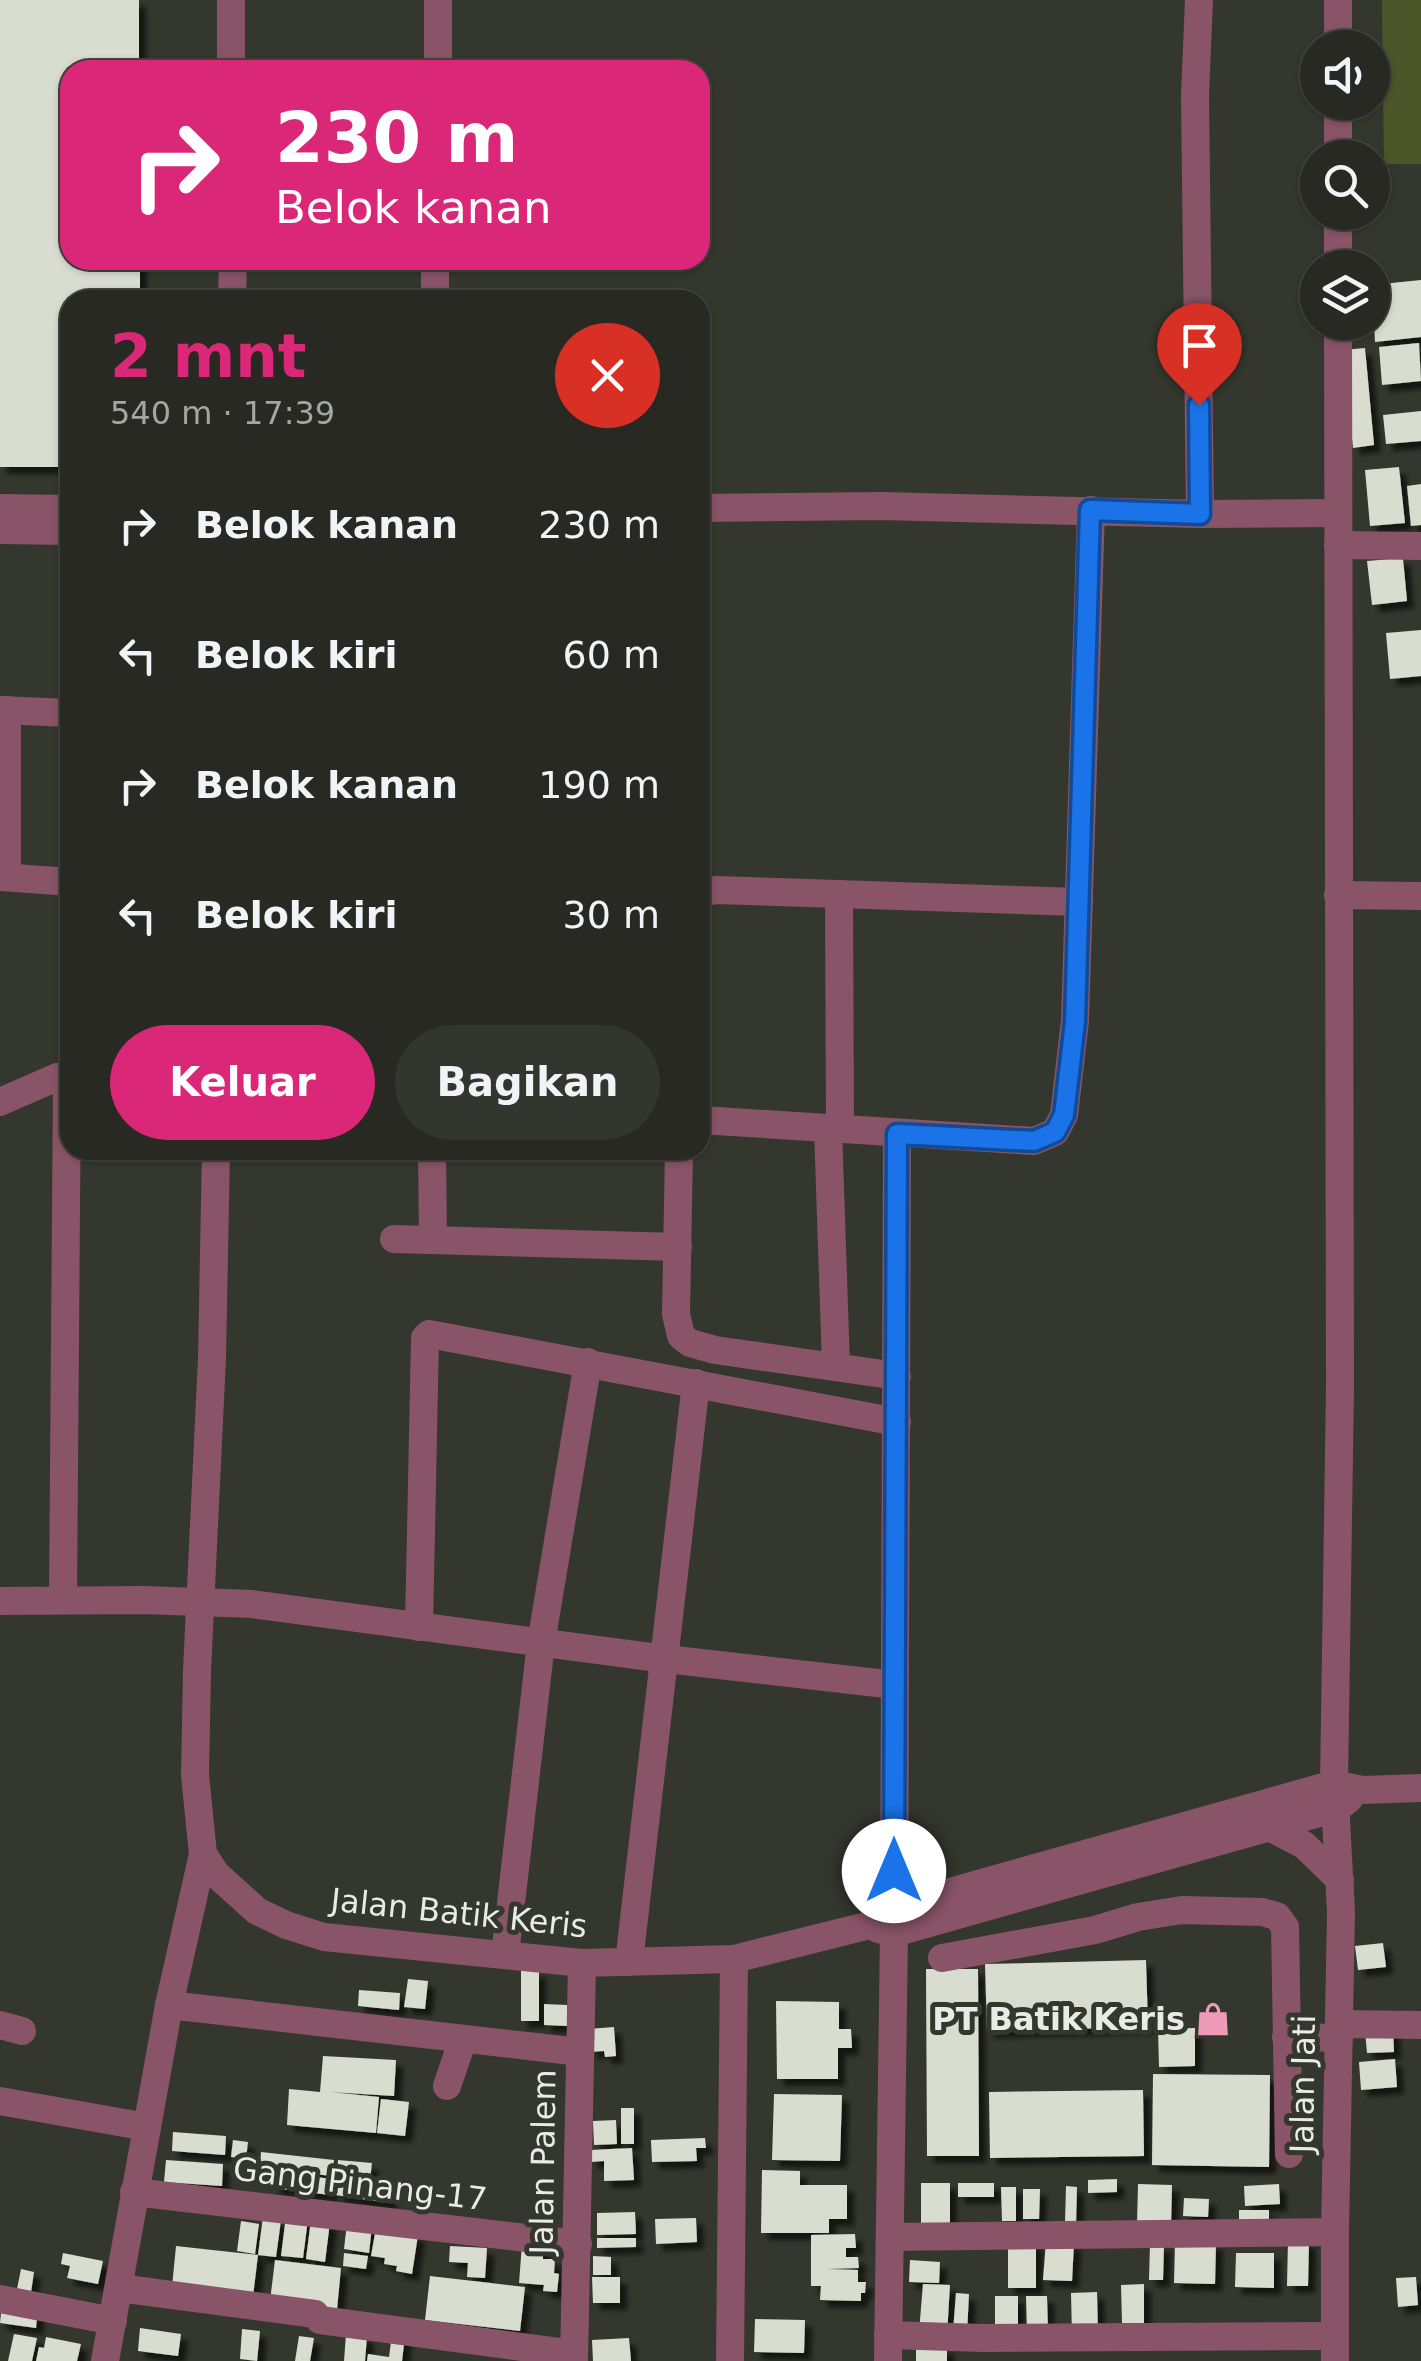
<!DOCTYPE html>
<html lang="id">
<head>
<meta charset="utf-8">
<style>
  :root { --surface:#272922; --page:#33352f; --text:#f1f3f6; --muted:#a4a6a5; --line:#434540; --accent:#db2777 }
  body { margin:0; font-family:"DejaVu Sans",sans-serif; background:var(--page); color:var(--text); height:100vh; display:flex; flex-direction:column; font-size:38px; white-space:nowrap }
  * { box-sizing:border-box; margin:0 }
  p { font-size:32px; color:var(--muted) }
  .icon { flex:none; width:55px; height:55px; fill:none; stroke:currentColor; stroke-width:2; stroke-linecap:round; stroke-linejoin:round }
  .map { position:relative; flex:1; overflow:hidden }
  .panel { position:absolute; left:60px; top:290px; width:650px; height:870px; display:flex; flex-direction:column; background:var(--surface); border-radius:30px; box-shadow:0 2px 8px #0004,0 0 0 2px var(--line) }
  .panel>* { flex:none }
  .top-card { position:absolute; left:60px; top:60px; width:650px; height:210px; border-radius:30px; box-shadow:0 2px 8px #0004,0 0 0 2px var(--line); background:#db2777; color:#fff; overflow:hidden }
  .tools { position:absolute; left:1300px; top:30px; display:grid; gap:20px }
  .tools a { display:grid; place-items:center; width:90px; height:90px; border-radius:50%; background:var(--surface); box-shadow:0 2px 8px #0004,0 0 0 2px var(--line); font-size:50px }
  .pin { position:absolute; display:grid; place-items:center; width:85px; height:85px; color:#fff; margin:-102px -42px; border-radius:50% 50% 50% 0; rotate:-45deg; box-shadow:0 0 10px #0007 }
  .pin .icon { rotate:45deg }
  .me { position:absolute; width:110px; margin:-55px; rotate:0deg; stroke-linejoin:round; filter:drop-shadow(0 0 8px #0008) }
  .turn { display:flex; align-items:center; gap:35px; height:210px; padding:0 50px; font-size:45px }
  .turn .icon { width:130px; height:130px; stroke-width:2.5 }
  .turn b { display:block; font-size:70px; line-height:85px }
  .round { display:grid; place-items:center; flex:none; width:105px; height:105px; border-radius:52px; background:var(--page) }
  .head { display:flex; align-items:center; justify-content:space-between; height:170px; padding:0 50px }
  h1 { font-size:60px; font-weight:800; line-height:75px; color:var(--accent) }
  .cta { display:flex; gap:20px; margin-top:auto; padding:20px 50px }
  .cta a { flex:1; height:115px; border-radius:60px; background:var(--accent); color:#fff; font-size:40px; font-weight:800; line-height:115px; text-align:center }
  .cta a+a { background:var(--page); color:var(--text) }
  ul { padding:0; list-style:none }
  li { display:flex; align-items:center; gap:30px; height:130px; padding:0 50px }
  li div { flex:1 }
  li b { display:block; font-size:38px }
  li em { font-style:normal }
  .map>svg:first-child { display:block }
  .green { fill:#4b5629 }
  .building { fill:#d9ddd0; filter:url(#shadow) }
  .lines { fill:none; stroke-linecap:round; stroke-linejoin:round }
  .minor { stroke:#895467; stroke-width:28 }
  .route-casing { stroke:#114b97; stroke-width:25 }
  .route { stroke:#1a73e8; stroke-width:18 }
  .labels { text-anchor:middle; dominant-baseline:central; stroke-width:10; stroke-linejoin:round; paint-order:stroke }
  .street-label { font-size:32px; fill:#e9ebe5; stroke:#34372d }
  .poi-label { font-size:32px; font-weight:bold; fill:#e9ebe5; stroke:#34372d; text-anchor:end }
</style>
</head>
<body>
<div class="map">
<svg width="1421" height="2361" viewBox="0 0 1421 2361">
  <defs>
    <filter id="shadow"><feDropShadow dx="7" dy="7" stdDeviation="2.5" flood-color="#0009"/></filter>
  </defs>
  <rect width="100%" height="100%" fill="#34372d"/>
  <path class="green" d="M1382,0H1421V164H1384Z"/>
  <g class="building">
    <path d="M0,0H139V70H70V260H140V300H70V467H0Z"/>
    <path d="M1421,280V337L1375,342L1372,285Z"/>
    <path d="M1419,343L1421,381L1382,385L1379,347Z"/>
    <path d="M1365,348L1374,445L1353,448L1343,350Z"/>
    <path d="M1421,411V441L1386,444L1383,415Z"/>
    <path d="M1399,467L1405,523L1370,526L1365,470Z"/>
    <path d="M1421,484V525L1411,526L1407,486Z"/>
    <path d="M1403,558L1407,601L1372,605L1367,561Z"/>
    <path d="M1421,630V676L1390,679L1386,633Z"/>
    <path d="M1383,1943L1386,1967L1358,1970L1355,1946Z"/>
    <path d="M1146,1960L1148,2027L987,2031L985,1964Z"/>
    <path d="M926,1969H978L979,2156H927Z"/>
    <path d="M521,1970L539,1971V2021H521Z"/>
    <path d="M408,1979L428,1981L425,2009L404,2007Z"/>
    <path d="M359,1990L400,1993L399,2010L358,2006Z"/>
    <path d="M776,2001L839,2002V2029H851L852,2048H838V2079H777Z"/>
    <path d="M544,2004L567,2005V2026L544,2025Z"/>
    <path d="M614,2027L616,2056L605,2057L604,2051L590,2052L588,2029Z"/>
    <path d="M1195,2028V2066L1159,2067L1158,2029Z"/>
    <path d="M1393,2029L1394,2052L1367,2053L1365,2031Z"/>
    <path d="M323,2056L396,2060L394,2096L330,2092L379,2097L376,2133L287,2125L289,2089L320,2092Z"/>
    <path d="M1395,2059L1397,2087L1361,2090L1359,2062Z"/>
    <path d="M1153,2074L1270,2075L1269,2167L1152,2165Z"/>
    <path d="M1143,2090L1144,2156L990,2158L989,2092Z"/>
    <path d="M774,2094L842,2095L840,2161L772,2160Z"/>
    <path d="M381,2099L409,2102L405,2136L377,2133Z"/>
    <rect x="621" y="2108" width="13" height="36"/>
    <path d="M616,2120L617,2144L594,2145L593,2121Z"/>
    <path d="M173,2132L226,2136L225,2155L172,2151Z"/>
    <path d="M705,2138L706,2148H696L697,2161L652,2162L651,2140Z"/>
    <path d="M233,2140L248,2142L246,2159L231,2157Z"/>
    <path d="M632,2148L634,2180L604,2181V2161L591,2162L590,2150Z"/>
    <path d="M261,2152L334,2160L332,2176L260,2168Z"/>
    <path d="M166,2160L223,2164L222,2186L164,2182Z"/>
    <path d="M338,2160L372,2163L370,2180L337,2177Z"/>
    <path d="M762,2170L800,2171V2185H847V2219H829V2233H761Z"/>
    <path d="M275,2172L332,2179L330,2195L273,2188Z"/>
    <path d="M338,2179L391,2187L389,2203L336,2195Z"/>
    <path d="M1117,2179V2192L1088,2193V2180Z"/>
    <rect x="921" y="2183" width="29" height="41"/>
    <rect x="958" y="2183" width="36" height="14"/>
    <path d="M1138,2184L1172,2185L1171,2226L1137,2225Z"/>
    <path d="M1279,2184L1280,2204L1245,2206L1244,2186Z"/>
    <path d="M1066,2186L1077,2187L1076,2224L1065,2223Z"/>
    <path d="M1001,2187H1016V2221H1002Z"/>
    <path d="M1023,2189H1040L1039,2219H1023Z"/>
    <path d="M1184,2198L1209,2199L1208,2217L1183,2216Z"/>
    <path d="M1239,2210H1269V2225L1239,2226Z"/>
    <path d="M635,2212L636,2234L597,2235V2213Z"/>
    <path d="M286,2216L308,2219L303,2258L281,2256Z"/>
    <path d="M263,2217L281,2220L276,2257L258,2255Z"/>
    <path d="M696,2218L697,2242L656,2244L655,2219Z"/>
    <path d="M311,2220L330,2222L325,2262L306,2259Z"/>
    <path d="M241,2221L259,2224L255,2254L237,2251Z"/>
    <path d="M347,2223L372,2226L369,2253L344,2249Z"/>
    <path d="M376,2228L418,2235L412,2274L396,2271L397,2266L384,2264L385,2258L371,2256Z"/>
    <path d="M855,2234L856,2248H846V2257H858L859,2268L826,2269L858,2270V2282H866L865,2293H861V2301L820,2300L821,2286H811V2235Z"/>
    <path d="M597,2238H636V2247L597,2248Z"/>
    <path d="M1288,2240L1309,2241L1308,2286H1287Z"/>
    <path d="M1046,2241L1074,2243L1072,2281L1043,2280Z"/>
    <rect x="1008" y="2242" width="28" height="46"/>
    <path d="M1175,2242L1216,2243L1215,2284L1174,2283Z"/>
    <path d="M522,2244L543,2245V2259H555L554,2273L559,2274L557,2292L543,2291L544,2285L519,2283Z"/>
    <path d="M1150,2244L1164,2245L1163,2280H1149Z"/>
    <path d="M176,2246L258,2255L253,2296L172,2287Z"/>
    <path d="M450,2246L487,2248L485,2278L467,2277L468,2263L449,2262Z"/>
    <path d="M63,2253L103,2261L98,2284L67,2278L70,2266L61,2264Z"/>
    <path d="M344,2253L368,2256L366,2269L343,2266Z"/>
    <path d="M1236,2253H1274V2288L1235,2287Z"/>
    <path d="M593,2256L611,2257V2275H593Z"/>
    <path d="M275,2260L341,2268L337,2309L270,2301Z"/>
    <path d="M910,2260L940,2262L939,2283L909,2282Z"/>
    <path d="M21,2269L34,2272L31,2292L17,2289Z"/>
    <path d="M430,2276L525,2287L520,2331L425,2320Z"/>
    <path d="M592,2277H620V2303H593Z"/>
    <path d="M1416,2277L1418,2305L1398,2307L1396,2278Z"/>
    <path d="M923,2284L950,2285L947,2334L919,2332Z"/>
    <path d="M1144,2284V2323H1122L1121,2285Z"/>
    <path d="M1097,2292L1098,2336H1072L1071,2293Z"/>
    <path d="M956,2293L969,2294L967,2333L953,2332Z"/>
    <rect x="995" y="2296" width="23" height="38"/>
    <path d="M1026,2296H1047L1048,2332H1027Z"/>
    <path d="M2,2303L38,2308L36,2328L0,2323Z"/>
    <path d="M755,2319L805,2320L804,2353L754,2352Z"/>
    <path d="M140,2328L181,2334L178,2356L138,2351Z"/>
    <path d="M242,2329L260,2331L257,2361L240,2359Z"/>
    <path d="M14,2334L37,2338L32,2361H8Z"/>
    <path d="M346,2334L367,2336L365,2361H344Z"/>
    <path d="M392,2334L405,2336L402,2361H367L368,2354L389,2357Z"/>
    <path d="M299,2336L314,2338L310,2361H295Z"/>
    <path d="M46,2337L81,2344L77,2361H36L39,2347L44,2348Z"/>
    <path d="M629,2338L631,2361H593L592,2340Z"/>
    <rect x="916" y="2347" width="31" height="14"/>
  </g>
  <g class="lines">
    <g class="minor">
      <path d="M231,0V70"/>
      <path d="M1199,0L1195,95L1200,514"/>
      <path d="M1338,0V48"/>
      <path d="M438,70V0"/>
      <path d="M1338,102V158"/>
      <path d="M1338,212V268"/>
      <path d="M232,300L233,260"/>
      <path d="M435,300V260"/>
      <path d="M0,508L70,509"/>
      <path d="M700,508L881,506L1200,514L1338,513"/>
      <path d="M0,530L70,531"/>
      <path d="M1338,545L1421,546"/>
      <path d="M0,710L70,713"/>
      <path d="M7,710V877"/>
      <path d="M0,877L70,882"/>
      <path d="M700,893L716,890L1079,902"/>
      <path d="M839,894L840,1128"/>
      <path d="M1338,895L1421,896"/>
      <path d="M0,1102L57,1077L67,1080L63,1599"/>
      <path d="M700,1120L1034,1141L1055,1132L1064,1115L1075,1021L1091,510"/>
      <path d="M828,1128L836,1366"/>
      <path d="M216,1150L212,1358L197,1671L195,1775L203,1854L216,1874L257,1911L286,1925L324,1937L582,1963L734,1959L866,1926L893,1908L1334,1784L1362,1790L1421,1788"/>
      <path d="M432,1150L433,1240"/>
      <path d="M679,1150L676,1314L681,1336L690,1343L715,1350L897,1376"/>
      <path d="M394,1239L678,1247"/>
      <path d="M0,1601L144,1600L252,1604L666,1659L895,1685"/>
      <path d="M419,1627L425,1338L429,1334L897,1422"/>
      <path d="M1269,1827L1304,1845L1340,1880"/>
      <path d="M878,1929L894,1933L1337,1808L1349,1799"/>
      <path d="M505,1955L541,1643L588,1362"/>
      <path d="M942,1958L1095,1930L1138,1917L1182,1910L1262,1912L1277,1916L1285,1927L1289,2154"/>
      <path d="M629,1962L696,1383"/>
      <path d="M169,2005L580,2052"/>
      <path d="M1339,2024L1421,2025"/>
      <path d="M0,2025L22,2031"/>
      <path d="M1286,2037L1339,2038"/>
      <path d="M447,2086L463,2039"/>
      <path d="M0,2101L147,2127"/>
      <path d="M134,2192L578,2244"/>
      <path d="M890,2237L1335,2232"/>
      <path d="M119,2288L315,2314L320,2320L574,2354"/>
      <path d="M0,2299L113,2321"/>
      <path d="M888,2335L984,2338L1335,2336"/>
      <path d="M105,2361L169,2005L203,1854"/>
      <path d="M574,2361L582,1963"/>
      <path d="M730,2361L734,1959"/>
      <path d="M888,2361L894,1933L897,1134"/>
      <path d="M1335,2361V2232L1341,1912L1334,1784L1340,1386L1338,322"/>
    </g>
  </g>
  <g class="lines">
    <g class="route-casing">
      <path id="route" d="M894,1871L897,1134L1034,1141L1055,1132L1064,1115L1075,1022L1090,510L1200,514L1199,405"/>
    </g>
    <use href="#route" class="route"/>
  </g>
  <defs>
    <g id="shop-bare" transform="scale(2.7)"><path d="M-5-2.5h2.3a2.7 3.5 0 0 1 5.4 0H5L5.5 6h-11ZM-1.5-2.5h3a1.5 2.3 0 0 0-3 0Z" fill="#ef9ab8" stroke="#34372d" stroke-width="2.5" paint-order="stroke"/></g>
  </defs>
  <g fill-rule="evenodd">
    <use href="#shop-bare" x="1213" y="2019"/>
  </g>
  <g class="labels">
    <g class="street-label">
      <text transform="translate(459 1913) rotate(6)">Jalan Batik Keris</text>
      <text transform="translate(1303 2084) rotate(-89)">Jalan Jati</text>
      <text transform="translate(543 2162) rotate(-89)">Jalan Palem</text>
      <text transform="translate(360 2184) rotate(7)">Gang Pinang-17</text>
    </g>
    <g class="poi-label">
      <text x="1185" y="2019">PT Batik Keris</text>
    </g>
  </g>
</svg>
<div class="tools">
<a><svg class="icon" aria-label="sound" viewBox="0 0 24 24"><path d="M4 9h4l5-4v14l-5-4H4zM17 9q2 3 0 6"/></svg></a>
<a><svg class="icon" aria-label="search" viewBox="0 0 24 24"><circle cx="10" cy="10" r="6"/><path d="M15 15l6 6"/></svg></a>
<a><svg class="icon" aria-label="layers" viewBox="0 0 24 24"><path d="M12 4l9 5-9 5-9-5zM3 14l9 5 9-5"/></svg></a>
</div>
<div class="pin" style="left:1199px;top:405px;background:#d93025"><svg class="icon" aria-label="arrive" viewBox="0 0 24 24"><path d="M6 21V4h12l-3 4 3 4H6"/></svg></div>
<svg class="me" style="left:894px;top:1871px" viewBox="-20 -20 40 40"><circle r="19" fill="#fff"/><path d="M0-13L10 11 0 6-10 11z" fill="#1a73e8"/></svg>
<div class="top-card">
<div class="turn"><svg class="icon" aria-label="right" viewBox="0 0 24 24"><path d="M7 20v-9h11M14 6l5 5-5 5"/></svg><div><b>230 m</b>Belok kanan</div></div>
</div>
<section class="panel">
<div class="head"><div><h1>2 mnt</h1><p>540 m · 17:39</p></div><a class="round" style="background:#d93025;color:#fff"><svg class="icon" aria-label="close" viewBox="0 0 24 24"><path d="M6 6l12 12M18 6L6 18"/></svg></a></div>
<ul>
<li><svg class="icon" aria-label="right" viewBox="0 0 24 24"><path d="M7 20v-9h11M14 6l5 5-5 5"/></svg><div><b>Belok kanan</b></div><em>230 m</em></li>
<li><svg class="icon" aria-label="left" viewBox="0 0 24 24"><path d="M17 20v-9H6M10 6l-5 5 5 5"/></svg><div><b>Belok kiri</b></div><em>60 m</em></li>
<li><svg class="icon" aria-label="right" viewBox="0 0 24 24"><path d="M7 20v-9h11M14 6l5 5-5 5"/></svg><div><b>Belok kanan</b></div><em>190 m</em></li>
<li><svg class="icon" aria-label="left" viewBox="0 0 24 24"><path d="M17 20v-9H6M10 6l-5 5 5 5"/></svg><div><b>Belok kiri</b></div><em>30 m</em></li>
</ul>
<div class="cta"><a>Keluar</a><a>Bagikan</a></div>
</section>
</div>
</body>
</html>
